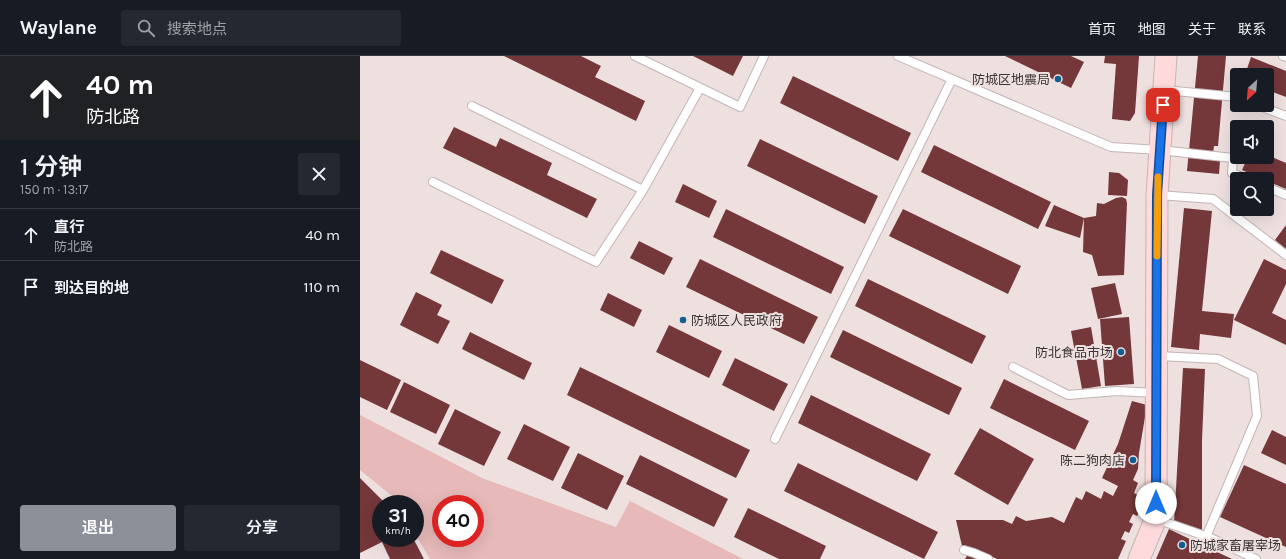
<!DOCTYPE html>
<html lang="zh">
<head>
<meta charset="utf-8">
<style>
  :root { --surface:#171b24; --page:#242831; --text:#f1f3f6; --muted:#9ea1a6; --line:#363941; --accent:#8c9099 }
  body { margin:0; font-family:Karla,"Noto Sans SC",sans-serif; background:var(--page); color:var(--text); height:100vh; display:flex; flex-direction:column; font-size:15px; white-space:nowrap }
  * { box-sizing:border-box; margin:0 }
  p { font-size:13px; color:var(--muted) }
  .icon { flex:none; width:22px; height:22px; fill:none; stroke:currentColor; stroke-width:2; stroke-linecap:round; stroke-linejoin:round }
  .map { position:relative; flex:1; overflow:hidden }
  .panel { display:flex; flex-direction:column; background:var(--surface); width:360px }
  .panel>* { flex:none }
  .guide { background:#202124; color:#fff; overflow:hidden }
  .needle { width:26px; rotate:206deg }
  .buttons { position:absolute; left:870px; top:12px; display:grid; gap:8px }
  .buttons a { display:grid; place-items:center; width:44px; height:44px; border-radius:4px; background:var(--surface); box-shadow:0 4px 16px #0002; font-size:20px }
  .speed { position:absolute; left:12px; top:439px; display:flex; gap:8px; font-size:20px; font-weight:700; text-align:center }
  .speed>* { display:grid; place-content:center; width:52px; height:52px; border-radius:50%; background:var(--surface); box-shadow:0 4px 16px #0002; line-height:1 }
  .speed small { font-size:10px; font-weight:400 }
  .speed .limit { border:6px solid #d22; background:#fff; color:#111 }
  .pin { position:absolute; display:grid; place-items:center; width:34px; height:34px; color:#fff; margin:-17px; border-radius:8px; box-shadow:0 2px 6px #0006 }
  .me { position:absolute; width:44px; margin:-22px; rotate:0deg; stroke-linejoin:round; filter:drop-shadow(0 0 3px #0008) }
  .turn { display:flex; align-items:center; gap:14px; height:84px; padding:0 20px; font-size:18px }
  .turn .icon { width:52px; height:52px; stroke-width:2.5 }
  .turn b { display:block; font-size:28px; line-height:34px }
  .round { display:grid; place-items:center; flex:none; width:42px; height:42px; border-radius:4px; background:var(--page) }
  .overview { display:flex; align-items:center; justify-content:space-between; height:68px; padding:0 20px }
  h1 { font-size:24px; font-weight:600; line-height:30px }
  .button { display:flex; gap:8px; margin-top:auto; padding:8px 20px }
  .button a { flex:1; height:46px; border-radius:4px; background:var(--accent); color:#fff; font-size:16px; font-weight:600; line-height:46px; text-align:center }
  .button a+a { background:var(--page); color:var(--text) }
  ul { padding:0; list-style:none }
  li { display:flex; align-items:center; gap:12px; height:52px; padding:0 20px; border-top:1px solid var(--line) }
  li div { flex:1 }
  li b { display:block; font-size:15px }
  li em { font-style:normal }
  header { display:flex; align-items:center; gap:24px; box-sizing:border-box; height:56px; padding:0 20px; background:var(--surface); border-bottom:1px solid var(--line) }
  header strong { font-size:19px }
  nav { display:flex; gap:22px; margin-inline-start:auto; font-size:14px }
  .search { width:280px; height:36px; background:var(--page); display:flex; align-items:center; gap:10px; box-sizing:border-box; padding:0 14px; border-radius:4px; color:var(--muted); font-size:15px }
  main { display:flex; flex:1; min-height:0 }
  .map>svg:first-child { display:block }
  .green { fill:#e7b9b9; fill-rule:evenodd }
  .building { fill:#74373a }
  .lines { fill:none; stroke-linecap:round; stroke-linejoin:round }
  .lane-casing { stroke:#c3b5b5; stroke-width:10 }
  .secondary-casing { stroke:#c3b5b5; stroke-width:23 }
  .lane { stroke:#fff; stroke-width:8 }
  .secondary { stroke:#fedadc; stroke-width:21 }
  .route-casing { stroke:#114b97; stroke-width:10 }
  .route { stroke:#1a73e8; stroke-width:7 }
  .slow { stroke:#f59e0b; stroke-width:7 }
  .poi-dot { fill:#115e91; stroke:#efe0e0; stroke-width:1.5 }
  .labels { text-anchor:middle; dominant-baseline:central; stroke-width:4; stroke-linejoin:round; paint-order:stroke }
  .poi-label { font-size:13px; fill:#3b3535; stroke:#efe0e0; text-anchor:end }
</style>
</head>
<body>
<header>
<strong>Waylane</strong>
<div class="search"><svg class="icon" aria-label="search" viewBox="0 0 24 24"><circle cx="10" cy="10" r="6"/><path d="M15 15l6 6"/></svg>搜索地点</div>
<nav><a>首页</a><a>地图</a><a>关于</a><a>联系</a></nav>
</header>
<main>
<section class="panel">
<div class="guide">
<div class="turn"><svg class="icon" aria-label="ahead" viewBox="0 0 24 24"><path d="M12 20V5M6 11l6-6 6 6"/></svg><div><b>40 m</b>防北路</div></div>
</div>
<div class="overview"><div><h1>1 分钟</h1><p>150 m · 13:17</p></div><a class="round"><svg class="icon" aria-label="close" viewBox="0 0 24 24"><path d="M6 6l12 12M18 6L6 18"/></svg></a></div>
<ul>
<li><svg class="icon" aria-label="ahead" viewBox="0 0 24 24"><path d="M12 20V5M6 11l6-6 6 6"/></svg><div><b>直行</b><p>防北路</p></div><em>40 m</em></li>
<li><svg class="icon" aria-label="arrive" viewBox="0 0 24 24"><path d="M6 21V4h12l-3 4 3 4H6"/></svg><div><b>到达目的地</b></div><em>110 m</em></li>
</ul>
<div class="button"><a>退出</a><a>分享</a></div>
</section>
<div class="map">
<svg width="926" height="503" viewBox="0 0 926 503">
  <rect width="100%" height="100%" fill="#efe0e0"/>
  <path class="green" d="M0,359L122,422L256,471L270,445L383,503H70L55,478V448H37L32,440L0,414ZM81,448H115V482H81Z"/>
  <g class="building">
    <path d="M144,0H221L241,10L235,21L285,45L276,65Z"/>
    <path d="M333,0H383L373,20Z"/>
    <path d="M645,0H711L724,6L711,32Z"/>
    <path d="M745,0H779L775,57L770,65L752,63L756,8L744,7Z"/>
    <path d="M838,0H866L858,90H854L852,104L860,105L859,118L827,115Z"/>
    <path d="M891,1L926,15V41L907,34V19H885Z"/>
    <path d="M433,20L551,77L538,105L420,47Z"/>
    <path d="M94,71L136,91L140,82L192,107L187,119L237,143L227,162L83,92Z"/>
    <path d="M400,83L518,140L505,168L387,110Z"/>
    <path d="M574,89L691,146L678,173L561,116Z"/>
    <path d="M907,99L926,107V133L907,125V123H902L882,114L888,101H907Z"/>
    <path d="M749,116L759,117L768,124L767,140L748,139Z"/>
    <path d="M323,128L357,145L349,162L315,146Z"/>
    <path d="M762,141L766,143L767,147L764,219L738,220L732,199L723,196L724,162L736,160L737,147L744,148L756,142Z"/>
    <path d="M694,149L724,162L720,182L685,170Z"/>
    <path d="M824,152L852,155L842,255L874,258L871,282L840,278L839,294L811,291Z"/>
    <path d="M366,153L484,211L471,238L353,181Z"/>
    <path d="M543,153L661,210L648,238L529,180Z"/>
    <path d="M926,169V193L915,184Z"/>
    <path d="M279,185L313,202L304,219L270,202Z"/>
    <path d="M81,194L144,224L132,248L70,217Z"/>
    <path d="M340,203L458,261L444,288L326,231Z"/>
    <path d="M904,203L926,214V228L912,257L926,264V289L874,264Z"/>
    <path d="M508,223L626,280L612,308L495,250Z"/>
    <path d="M755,227L762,258L738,263L731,232Z"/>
    <path d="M56,236L82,249L77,259L90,265L78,288L40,269Z"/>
    <path d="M248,237L282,254L274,271L240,254Z"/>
    <path d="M769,261L774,328L745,330L740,263Z"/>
    <path d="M309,269L362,295L349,322L296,296Z"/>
    <path d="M731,271L741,330L722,333L711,275Z"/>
    <path d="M483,274L602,332L589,359L470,301Z"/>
    <path d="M110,276L172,307L164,324L102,293Z"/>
    <path d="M375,302L428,328L414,355L362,329Z"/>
    <path d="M0,304L41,324L27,354L0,341Z"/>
    <path d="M220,311L390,394L376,422L207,339Z"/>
    <path d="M823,312L845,313L842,384V474L814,467Z"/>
    <path d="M644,323L729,365L715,394L630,352Z"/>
    <path d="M44,326L90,349L76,378L30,356Z"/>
    <path d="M451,339L571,398L557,425L438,367Z"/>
    <path d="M772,345L787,349L779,397L778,413L773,424L778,427L774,437L782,441L781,453L777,460L773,458L769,466L773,468L769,477L765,475L761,483L766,485L758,503H637L616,493L602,490L596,464H643L652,468L656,460L666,465L692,461L704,467L716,441L722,444L726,435L741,443L744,435L753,440L758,430L742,422L758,388Z"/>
    <path d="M95,353L141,376L124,410L78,388Z"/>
    <path d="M164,368L210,391L193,425L147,403Z"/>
    <path d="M620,372L674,403L648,449L594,418Z"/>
    <path d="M912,374L926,381V409L901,397Z"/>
    <path d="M218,397L264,420L247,454L201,432Z"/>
    <path d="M280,399L368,443L354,471L266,428Z"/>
    <path d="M438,407L578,476L564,503L424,435Z"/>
    <path d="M884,409L926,428V491L860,461Z"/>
    <path d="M0,422L26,448H21V482H53L64,503H30L22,486L0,497Z"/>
    <path d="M388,452L466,490L460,503H419L374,481Z"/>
    <path d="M809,473L838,487L872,503H796Z"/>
    <path d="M608,498L618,503H605Z"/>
  </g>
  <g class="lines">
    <g class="lane-casing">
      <g id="lane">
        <path d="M275,0L380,51L404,0"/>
        <path d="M538,0L751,91L800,94L873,102L872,117L887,123"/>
        <path d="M923,0L926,1"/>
        <path d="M805,34L877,41"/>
        <path d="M897,49L926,60"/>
        <path d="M112,50L283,134"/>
        <path d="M73,126L236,206L283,134L340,32"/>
        <path d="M907,131L926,139"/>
        <path d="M798,139L853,143L926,199"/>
        <path d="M798,300L858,303L893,320L897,360L846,481"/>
        <path d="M653,311L708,339L757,335L796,337"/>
        <path d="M415,383L592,23"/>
        <path d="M796,463L851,482L896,503"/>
        <path d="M604,494L614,497L628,503"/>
      </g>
    </g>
    <g class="secondary-casing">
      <path id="secondary" d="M779,503L796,462L797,139L806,0"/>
    </g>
    <use href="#lane" class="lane"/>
    <use href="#secondary" class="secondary"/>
  </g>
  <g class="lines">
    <g class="route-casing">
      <path id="route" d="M796,447L797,139L803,49"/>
    </g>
    <use href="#route" class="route"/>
    <path class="slow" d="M797,200L798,121"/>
  </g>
  <g class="poi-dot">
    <circle cx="698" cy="23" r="4"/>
    <circle cx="323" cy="264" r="4"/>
    <circle cx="761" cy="296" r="4"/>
    <circle cx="773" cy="404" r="4"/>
    <circle cx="822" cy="489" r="4"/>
  </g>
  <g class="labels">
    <g class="poi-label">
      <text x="690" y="23">防城区地震局</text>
      <text x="331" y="264" text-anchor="start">防城区人民政府</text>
      <text x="753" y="296">防北食品市场</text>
      <text x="765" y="404">陈二狗肉店</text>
      <text x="830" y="489" text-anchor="start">防城家畜屠宰场</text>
    </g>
  </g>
</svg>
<div class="buttons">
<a><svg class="needle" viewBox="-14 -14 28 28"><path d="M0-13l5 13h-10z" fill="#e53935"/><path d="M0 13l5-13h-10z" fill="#9ea1a6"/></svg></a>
<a><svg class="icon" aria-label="sound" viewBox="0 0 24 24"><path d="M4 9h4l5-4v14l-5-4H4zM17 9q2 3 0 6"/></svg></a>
<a><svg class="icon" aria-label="search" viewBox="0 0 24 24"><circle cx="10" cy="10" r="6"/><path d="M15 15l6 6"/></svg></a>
</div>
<div class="speed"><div>31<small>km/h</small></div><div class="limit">40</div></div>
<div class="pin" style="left:803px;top:49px;background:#d93025"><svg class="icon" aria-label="arrive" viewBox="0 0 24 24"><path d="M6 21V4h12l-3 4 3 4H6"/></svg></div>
<svg class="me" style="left:796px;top:447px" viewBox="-20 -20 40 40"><circle r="19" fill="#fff"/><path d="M0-13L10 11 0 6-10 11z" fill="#1a73e8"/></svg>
</div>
</main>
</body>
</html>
